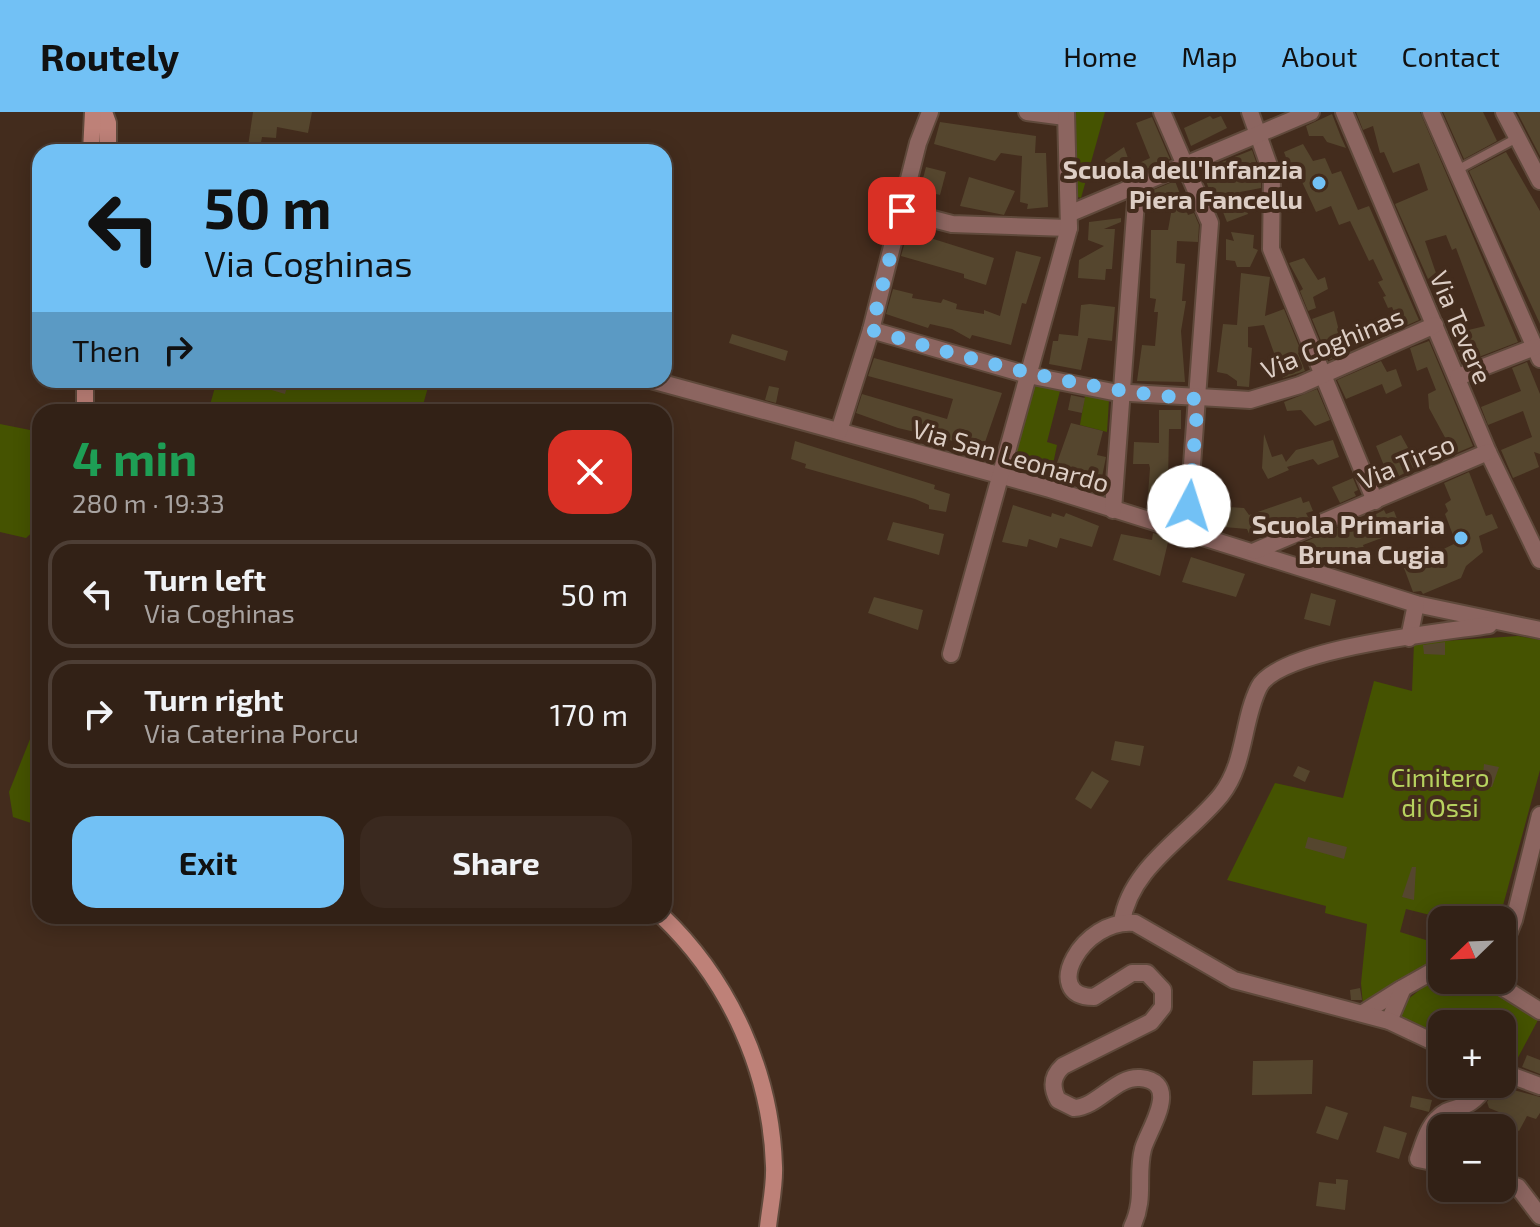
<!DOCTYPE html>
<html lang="en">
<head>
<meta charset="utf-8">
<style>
  :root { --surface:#322116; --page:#3a291f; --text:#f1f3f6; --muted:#a8a3a1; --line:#4d3e35; --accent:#72c1f5 }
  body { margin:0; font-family:"Exo 2",sans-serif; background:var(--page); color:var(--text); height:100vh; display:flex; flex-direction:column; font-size:30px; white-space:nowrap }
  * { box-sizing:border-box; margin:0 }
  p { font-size:26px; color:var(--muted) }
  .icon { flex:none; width:44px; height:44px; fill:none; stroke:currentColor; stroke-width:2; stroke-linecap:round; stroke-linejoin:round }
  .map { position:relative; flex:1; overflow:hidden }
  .details { position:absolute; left:32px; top:292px; width:640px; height:520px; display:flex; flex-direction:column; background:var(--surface); border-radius:24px; box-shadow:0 4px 20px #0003,0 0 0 2px var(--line) }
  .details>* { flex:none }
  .hud { position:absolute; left:32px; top:32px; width:640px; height:244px; border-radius:24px; box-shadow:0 4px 20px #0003,0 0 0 2px var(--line); background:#72c1f5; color:#111; overflow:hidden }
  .needle { width:52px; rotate:247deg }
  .controls { position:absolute; left:1428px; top:794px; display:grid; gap:16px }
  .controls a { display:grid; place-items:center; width:88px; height:88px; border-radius:16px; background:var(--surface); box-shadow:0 4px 20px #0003,0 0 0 2px var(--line); font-size:40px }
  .pin { position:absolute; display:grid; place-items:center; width:68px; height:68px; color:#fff; margin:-34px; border-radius:16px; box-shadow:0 4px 12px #0006 }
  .me { position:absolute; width:88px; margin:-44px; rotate:5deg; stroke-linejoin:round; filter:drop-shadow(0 0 6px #0008) }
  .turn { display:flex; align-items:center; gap:28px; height:168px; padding:0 40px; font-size:36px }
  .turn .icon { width:104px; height:104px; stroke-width:2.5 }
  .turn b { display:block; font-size:56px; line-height:68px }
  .then { display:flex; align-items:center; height:76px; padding:0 40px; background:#0003; gap:16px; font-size:30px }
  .round { display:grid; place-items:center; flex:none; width:84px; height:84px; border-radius:24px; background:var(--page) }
  .headline { display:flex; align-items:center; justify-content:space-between; height:136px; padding:0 40px }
  h1 { font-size:48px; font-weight:700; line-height:60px; color:#1e9e55 }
  .primary-button { display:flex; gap:16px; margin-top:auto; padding:16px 40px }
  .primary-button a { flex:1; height:92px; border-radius:24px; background:var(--accent); color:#111; font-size:32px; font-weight:700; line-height:92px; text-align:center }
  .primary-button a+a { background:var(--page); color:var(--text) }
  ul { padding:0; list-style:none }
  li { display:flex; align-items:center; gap:24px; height:108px; margin:0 16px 12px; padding:0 24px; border:4px solid var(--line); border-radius:24px }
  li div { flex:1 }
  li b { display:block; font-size:30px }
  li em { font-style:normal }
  header { display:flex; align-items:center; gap:48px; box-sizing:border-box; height:112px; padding:0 40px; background:var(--accent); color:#111 }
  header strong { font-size:38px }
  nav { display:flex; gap:44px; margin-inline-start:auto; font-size:28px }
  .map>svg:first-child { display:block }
  .green { fill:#455301 }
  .building { fill:#55462e }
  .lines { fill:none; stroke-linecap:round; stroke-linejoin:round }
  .lane-casing { stroke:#5f493b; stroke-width:12 }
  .street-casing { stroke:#5f493b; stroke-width:20 }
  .secondary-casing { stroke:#5f493b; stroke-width:20 }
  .lane { stroke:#8c6560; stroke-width:8 }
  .street { stroke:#8c6560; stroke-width:16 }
  .secondary { stroke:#be8178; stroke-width:16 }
  .route { stroke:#72c1f5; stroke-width:14; stroke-dasharray:0 25.2 }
  .poi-dot { fill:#72c1f5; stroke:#432c1d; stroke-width:3 }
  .labels { text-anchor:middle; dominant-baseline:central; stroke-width:8; stroke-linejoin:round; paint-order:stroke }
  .poi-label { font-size:26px; font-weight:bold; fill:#ddcec5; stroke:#432c1d; text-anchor:end }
  .street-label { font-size:26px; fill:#ddcec5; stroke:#432c1d }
  .park-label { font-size:26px; fill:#b7d25f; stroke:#432c1d }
</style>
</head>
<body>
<header>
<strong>Routely</strong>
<nav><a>Home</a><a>Map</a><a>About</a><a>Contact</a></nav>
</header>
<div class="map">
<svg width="1540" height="1115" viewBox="0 0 1540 1115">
  <rect width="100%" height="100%" fill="#432c1d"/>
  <g class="green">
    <path d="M1074,0H1105L1081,86L1078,85Z"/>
    <path d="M217,268H430L421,300H208Z"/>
    <path d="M1033,273L1060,279L1047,330L1057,333L1050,367L1009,355Z"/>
    <path d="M1085,283L1109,288L1107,320L1080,313Z"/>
    <path d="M0,312L40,320V413L26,426L0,420Z"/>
    <path d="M1518,524L1540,528V658L1499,808H1450L1406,797L1400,820L1442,833V843C1415,857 1391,884 1363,893L1361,871L1367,812L1325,801L1326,794L1227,768L1275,671L1343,686L1374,569L1412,579L1414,531Z"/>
    <path d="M40,602V714L13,705L9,680Z"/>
    <path d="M1442,860V868H1482L1538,908L1514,953L1502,948V912H1442V923L1401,905L1407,888Z"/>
  </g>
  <g class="building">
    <path d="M253,0H312L308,21L277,15L276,26L262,25L260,36L248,34Z"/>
    <path d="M1356,0H1420L1518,230L1463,251L1452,222L1485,214L1456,136L1452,138L1446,123L1425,129L1437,164L1428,167L1395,92L1428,78L1419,51L1393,61L1384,40L1380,41L1373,14L1363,18Z"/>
    <path d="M1443,0H1483L1497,29L1464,47Z"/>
    <path d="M1517,0H1540V44Z"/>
    <path d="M1332,2L1341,25L1346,36L1327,30L1323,24H1309L1306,14Z"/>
    <path d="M1210,4L1213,7L1221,4L1227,16L1191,34L1184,16Z"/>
    <path d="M1152,5L1170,47L1142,59L1139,51L1150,46L1136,11Z"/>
    <path d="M940,10L1036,24L1035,41H1046L1048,95L1027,97L1028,92L1020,90L1022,44L1001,41L995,49L934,32Z"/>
    <path d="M1303,32L1313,49L1325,46L1332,62L1341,59L1358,98L1369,94L1419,208L1378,226L1400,213L1392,195L1388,196L1383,185L1386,184L1378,170L1383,168L1373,147L1369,149L1350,109L1339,113L1331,94L1316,100L1296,57L1291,59L1284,40Z"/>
    <path d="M1124,35L1132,57L1110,69L1105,48Z"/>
    <path d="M1252,38L1261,64V76L1240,80L1248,102L1227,110L1213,75L1209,77L1202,58Z"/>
    <path d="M1506,40L1540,99V212L1469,59Z"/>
    <path d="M926,55L946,60L940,83L920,78Z"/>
    <path d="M969,65L1015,79L1004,103L960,94Z"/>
    <path d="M1175,69L1188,103L1194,101L1199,113L1198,130L1177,129L1176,151L1185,152L1182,189H1186L1181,219L1185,270L1137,269L1142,233L1155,234L1158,200H1154L1156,187L1150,186L1151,118H1168L1173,90L1159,95L1153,78Z"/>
    <path d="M1121,106V110L1104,117H1115L1112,157H1106L1105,168L1078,166L1079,148L1104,134L1088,128L1089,110Z"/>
    <path d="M908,119L994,146L986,173L964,166V162L901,144Z"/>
    <path d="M1231,120L1254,123L1253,136L1258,138L1250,155H1237L1235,149L1226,148V127L1234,129Z"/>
    <path d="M1016,139L1041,145L1026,192L1022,191L1011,233L972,223L970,227L952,217L930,212L928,216L886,202L893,177L913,182L912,186L941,191L943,187L957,192L956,197L984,202V198L1000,204Z"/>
    <path d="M1304,146L1318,168L1325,165L1328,177L1313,185L1316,196L1308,199L1300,179L1303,177L1289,151Z"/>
    <path d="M1241,161L1270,165L1265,204L1284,197L1301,239L1298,241L1305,259L1283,266L1264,213L1248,215V235L1252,236L1249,275L1237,274V269L1227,262L1217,260L1223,212L1237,213Z"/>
    <path d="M1090,192L1115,195L1112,229L1088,226L1081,258L1049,252L1053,229H1058L1059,222L1078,224L1081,193Z"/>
    <path d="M1334,199L1339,219L1351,238L1329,248L1312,207Z"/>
    <path d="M732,222L788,239L785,249L729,231Z"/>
    <path d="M1429,229L1473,334L1454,342L1429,296L1428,282L1436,278L1427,255L1417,259L1410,236Z"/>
    <path d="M874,246L1002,281L983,336L898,316L856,301L862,282L947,307L953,287L868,264Z"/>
    <path d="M1381,249L1387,260L1396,257L1402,274L1386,282L1382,272L1346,287L1337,268Z"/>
    <path d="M1527,250L1540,282V342L1534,340L1539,355L1513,366L1501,338L1532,325L1523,299L1488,313L1481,295L1521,279L1512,256Z"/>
    <path d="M249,268H289L285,282L248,271Z"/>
    <path d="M769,274L779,276L776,291L765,288Z"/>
    <path d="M1317,277L1330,308L1315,314L1301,298L1287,299L1284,290Z"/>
    <path d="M1071,283L1085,286L1082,301L1068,298Z"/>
    <path d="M1159,298H1181V317H1169L1168,372L1179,377L1178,399L1147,396L1150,356L1149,352H1133L1134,330L1159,331Z"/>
    <path d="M1071,311L1103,319L1097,343L1106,345L1102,365L1072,358L1071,366L1066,368L1052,365Z"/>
    <path d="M1264,322L1272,345L1282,342L1286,350L1296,338L1333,328L1339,345L1318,353L1313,347L1287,355L1289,358L1268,367L1262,356Z"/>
    <path d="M1401,323L1418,354L1382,373L1376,360L1385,356L1376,334Z"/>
    <path d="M795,329L935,373L934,377L950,382L946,400L929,397V393L915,387L805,356L806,352L791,347Z"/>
    <path d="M1469,360L1486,404L1492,402L1498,416L1479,424L1483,440L1466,454L1461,466L1423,482L1421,479L1413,480L1404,456L1456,431L1445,402L1448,399L1445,392L1451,388L1444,371Z"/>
    <path d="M1204,366H1208L1213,394L1244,396L1249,403L1301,385L1303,391L1309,389L1313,399L1306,401L1308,405L1258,426L1256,422L1250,424L1247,417L1213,414V410L1201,409Z"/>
    <path d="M1353,366L1358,378L1354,380L1356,384L1340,391L1332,375Z"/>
    <path d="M1013,393L1051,405L1052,401L1064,405L1066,401L1099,414L1092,435L1060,426L1057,436L1029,427L1027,435L1002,430Z"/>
    <path d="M1384,398L1386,402L1394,399L1397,407L1403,405L1406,417L1363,433L1365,439L1329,453L1309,447L1303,440L1300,432L1353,409L1355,413Z"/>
    <path d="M893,410L944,422L939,443L887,428Z"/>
    <path d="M1153,421L1169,426L1160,464L1113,448L1121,422L1152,428Z"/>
    <path d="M1191,445L1245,462L1236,485L1182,470Z"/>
    <path d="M1311,481L1336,488L1330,514L1304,507Z"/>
    <path d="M874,485L923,498L918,518L868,501Z"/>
    <path d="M1445,530V543L1424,542L1423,533Z"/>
    <path d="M1115,629L1144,634L1140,654L1111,648Z"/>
    <path d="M1484,652L1499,655L1492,675L1482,673Z"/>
    <path d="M1298,654L1310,659L1305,670L1293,664Z"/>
    <path d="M1092,659L1109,669L1091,697L1075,687Z"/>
    <path d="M1308,725L1347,735L1344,747L1305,736Z"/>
    <path d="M1412,755H1416L1414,788L1402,785Z"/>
    <path d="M1467,795L1504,804V805L1502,808H1464Z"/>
    <path d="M1360,876L1362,888H1351L1350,878Z"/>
    <path d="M1527,943L1540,948V962L1522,955Z"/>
    <path d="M1313,948L1312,982L1252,983L1253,949Z"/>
    <path d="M1498,974L1540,985V1001L1536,1007L1527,1004L1519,1019L1508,1013L1511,1005L1489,996L1487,990Z"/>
    <path d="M1412,984L1432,988L1429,1000L1410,995Z"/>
    <path d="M1326,994L1348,1001L1338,1028L1316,1021Z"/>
    <path d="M1384,1014L1407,1021L1399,1047L1376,1040Z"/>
    <path d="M1336,1067L1348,1068L1345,1098L1316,1094L1319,1070L1336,1072Z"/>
  </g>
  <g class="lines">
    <g class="lane-casing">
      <path id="lane" d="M1457,58L1517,26"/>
    </g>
    <g class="street-casing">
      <g id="street">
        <path d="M1027,0L1065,5"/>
        <path d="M1162,0L1210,111L1187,420"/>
        <path d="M1250,0L1272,62L1271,137L1375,389"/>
        <path d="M1344,0L1488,340L1540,448"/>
        <path d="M1431,0L1540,247"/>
        <path d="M1504,0L1540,69"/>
        <path d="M902,99L952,112L1069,116"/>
        <path d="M1071,101L1311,0"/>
        <path d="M871,218L1028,263L1113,280L1250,288L1300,273L1435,213"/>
        <path d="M1458,265L1535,235"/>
        <path d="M651,268L1050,377L1416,492L1540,518"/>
        <path d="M839,319L871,218L918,31L930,0"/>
        <path d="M1113,398L1137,76"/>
        <path d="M1255,439L1488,340"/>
        <path d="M1409,526L1416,492"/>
        <path d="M951,542L1069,116L1066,0"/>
        <path d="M1122,810C1130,755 1188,724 1221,683C1246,651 1242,609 1259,575C1279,536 1444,520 1489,513"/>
        <path d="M1502,837L1514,808L1540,703"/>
        <path d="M1491,868L1540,899"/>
        <path d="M1363,901L1401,877"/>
        <path d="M1389,909L1403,876L1442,854"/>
        <path d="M1502,960L1540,974"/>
        <path d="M1442,1052L1418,1047C1423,1034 1427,1017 1437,1007C1452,990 1467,1004 1487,972"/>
        <path d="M1502,1069L1518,1075L1540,1104"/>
        <path d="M1132,1115C1146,1086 1136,1064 1143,1037C1148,1018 1183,970 1140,966C1116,964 1098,995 1074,996L1058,988C1051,975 1052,964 1063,954L1151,910L1163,895V878L1147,861H1132L1094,885C1039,885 1083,805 1135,811L1234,868L1389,909L1442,934"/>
      </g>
    </g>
    <g class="secondary-casing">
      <g id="secondary">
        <path d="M104,0L108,11V40"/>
        <path d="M91,40L93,0"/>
        <path d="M85,268V300"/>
        <path d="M662,804C730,869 771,960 774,1054C775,1074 770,1095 768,1115"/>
      </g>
    </g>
    <use href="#lane" class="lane"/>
    <use href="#street" class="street"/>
    <use href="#secondary" class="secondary"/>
  </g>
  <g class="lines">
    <path class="route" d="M902,99L871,218C980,250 1085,279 1198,287L1189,394"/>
  </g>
  <g class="poi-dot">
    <circle cx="1319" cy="71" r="8"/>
    <circle cx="1461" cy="426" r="8"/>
  </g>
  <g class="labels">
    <g class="poi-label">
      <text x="1303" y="56">Scuola dell'Infanzia<tspan x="1303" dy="30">Piera Fancellu</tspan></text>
      <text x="1445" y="411">Scuola Primaria<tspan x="1445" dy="30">Bruna Cugia</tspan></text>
    </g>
    <g class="street-label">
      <text transform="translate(1462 215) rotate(67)">Via Tevere</text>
      <text transform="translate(1332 230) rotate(-22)">Via Coghinas</text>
      <text transform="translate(1011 343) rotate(16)">Via San Leonardo</text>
      <text transform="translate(1406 349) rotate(-23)">Via Tirso</text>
    </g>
    <g class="park-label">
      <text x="1440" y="664">Cimitero<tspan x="1440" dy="30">di Ossi</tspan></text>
    </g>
  </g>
</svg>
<div class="controls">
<a><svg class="needle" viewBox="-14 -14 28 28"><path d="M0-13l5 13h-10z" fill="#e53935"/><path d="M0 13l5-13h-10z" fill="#a8a3a1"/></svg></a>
<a>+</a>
<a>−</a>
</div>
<div class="pin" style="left:902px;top:99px;background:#d93025"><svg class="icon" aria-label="arrive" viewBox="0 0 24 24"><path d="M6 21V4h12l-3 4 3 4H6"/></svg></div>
<svg class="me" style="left:1189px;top:394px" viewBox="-20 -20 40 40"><circle r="19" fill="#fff"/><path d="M0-13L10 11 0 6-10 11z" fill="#72c1f5"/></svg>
<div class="hud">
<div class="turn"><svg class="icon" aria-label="left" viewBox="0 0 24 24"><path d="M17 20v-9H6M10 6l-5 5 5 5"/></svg><div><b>50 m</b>Via Coghinas</div></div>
<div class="then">Then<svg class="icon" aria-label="right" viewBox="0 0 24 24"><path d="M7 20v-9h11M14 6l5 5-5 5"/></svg></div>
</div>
<section class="details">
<div class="headline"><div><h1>4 min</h1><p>280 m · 19:33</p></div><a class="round" style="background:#d93025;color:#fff"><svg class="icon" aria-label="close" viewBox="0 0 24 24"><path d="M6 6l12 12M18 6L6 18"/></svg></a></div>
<ul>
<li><svg class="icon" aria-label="left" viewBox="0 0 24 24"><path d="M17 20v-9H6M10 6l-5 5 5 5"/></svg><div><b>Turn left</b><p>Via Coghinas</p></div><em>50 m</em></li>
<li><svg class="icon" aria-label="right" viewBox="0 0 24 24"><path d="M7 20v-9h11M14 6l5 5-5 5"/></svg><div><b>Turn right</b><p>Via Caterina Porcu</p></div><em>170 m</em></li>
</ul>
<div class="primary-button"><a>Exit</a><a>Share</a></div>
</section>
</div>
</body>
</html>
